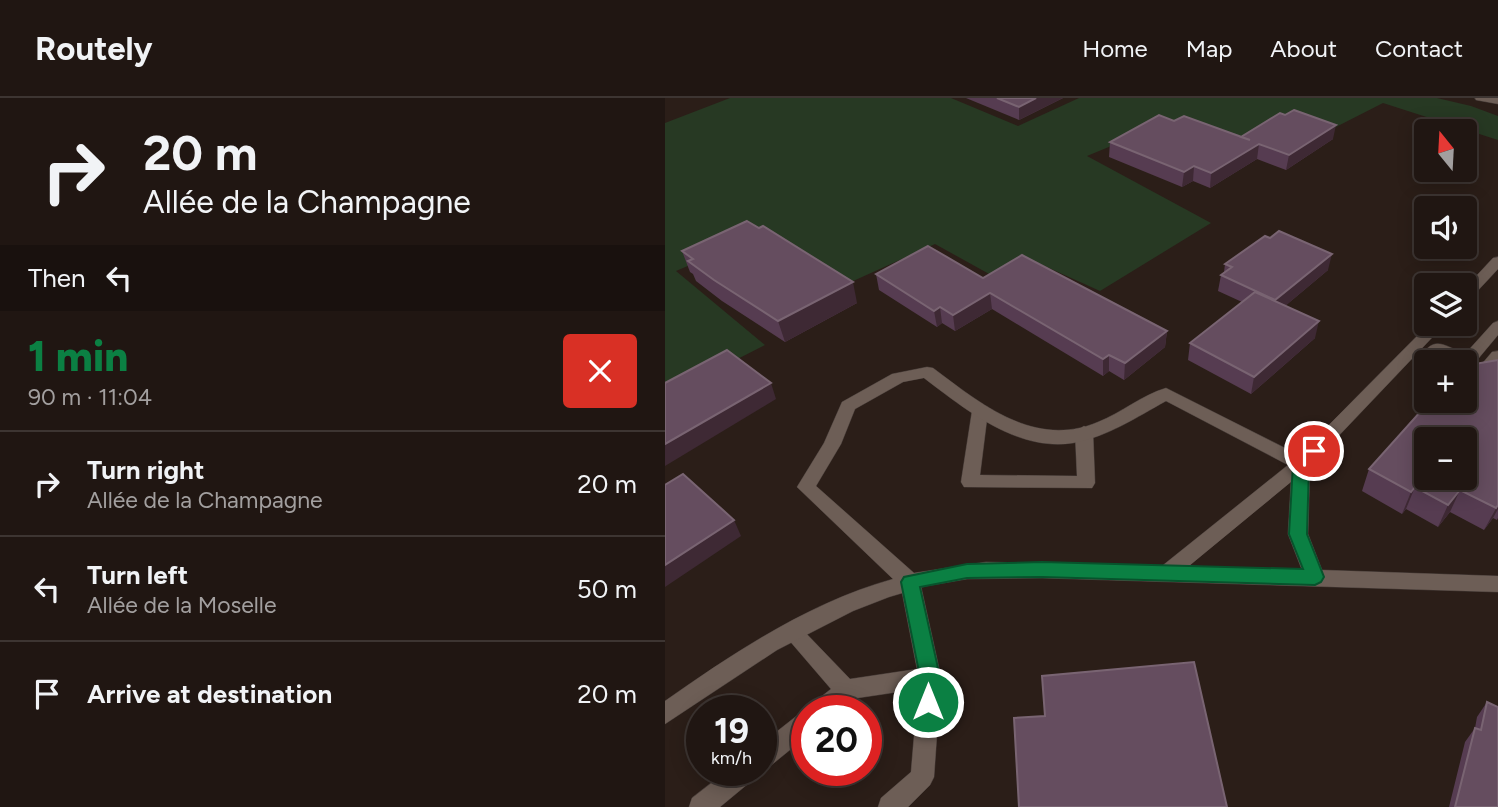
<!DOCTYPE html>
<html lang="en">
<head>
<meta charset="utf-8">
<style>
  :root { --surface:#201612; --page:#281f1b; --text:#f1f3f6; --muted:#a29f9f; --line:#3d3532; --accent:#0b8043 }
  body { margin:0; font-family:Figtree,sans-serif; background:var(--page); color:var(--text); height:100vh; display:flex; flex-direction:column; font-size:26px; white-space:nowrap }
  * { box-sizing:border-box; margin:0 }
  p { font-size:23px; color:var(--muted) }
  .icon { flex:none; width:38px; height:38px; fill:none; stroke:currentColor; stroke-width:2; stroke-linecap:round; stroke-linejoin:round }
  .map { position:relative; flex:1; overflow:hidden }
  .drawer { display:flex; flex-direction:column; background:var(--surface); width:665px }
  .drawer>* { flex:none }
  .banner { background:#201612; color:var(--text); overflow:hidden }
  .needle { width:46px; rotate:342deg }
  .buttons { position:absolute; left:749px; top:21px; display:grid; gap:14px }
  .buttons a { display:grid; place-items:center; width:63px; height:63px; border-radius:7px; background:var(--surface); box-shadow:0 4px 18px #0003,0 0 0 2px var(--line); font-size:35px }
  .speed { position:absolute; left:21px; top:597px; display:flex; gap:14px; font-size:35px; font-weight:700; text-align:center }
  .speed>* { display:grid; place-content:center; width:91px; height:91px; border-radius:50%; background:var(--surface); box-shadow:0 4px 18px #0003,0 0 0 2px var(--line); line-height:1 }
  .speed small { font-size:18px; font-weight:400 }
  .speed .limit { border:10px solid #d22; background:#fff; color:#111 }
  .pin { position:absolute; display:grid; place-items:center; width:60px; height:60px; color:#fff; margin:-30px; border:4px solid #fff; border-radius:50%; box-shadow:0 2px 7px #0007 }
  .me { position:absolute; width:77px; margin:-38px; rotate:0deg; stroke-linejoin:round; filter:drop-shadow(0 0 5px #0008) }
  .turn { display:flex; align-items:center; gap:24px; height:147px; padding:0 28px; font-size:32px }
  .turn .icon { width:91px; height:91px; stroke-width:2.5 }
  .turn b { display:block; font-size:49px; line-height:60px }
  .then { display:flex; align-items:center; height:66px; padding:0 28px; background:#0003; gap:14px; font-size:26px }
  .round { display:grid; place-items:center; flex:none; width:74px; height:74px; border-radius:7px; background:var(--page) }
  .head { display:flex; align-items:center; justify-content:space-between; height:119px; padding:0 28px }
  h1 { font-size:42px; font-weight:800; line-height:52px; color:var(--accent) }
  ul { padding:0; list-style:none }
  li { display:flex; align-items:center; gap:21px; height:105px; padding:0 28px; border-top:2px solid var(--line) }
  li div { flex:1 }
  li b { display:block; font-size:26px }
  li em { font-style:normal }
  header { display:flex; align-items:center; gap:42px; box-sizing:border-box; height:98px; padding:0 35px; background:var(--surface); border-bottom:2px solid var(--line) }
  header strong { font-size:33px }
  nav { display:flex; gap:38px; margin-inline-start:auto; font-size:24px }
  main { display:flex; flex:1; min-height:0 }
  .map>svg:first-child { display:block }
  .green { fill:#273923 }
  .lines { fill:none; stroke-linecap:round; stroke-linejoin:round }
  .service-casing { stroke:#453b37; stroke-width:1 }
  .pedestrian-casing { stroke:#453b37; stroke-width:1 }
  .minor-casing { stroke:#453b37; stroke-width:1 }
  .service { fill:#6d5e56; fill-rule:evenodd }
  .pedestrian { fill:#6d5e56; fill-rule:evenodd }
  .minor { fill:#6d5e56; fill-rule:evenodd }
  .wall { fill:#563c51 }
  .shaded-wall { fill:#3e2934 }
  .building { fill:#654d5f; stroke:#796472; stroke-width:2; fill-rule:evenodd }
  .route { fill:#0b8043; stroke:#07532c; stroke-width:2 }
</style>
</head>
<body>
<header>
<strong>Routely</strong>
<nav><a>Home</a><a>Map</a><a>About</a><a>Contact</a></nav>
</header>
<main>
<section class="drawer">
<div class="banner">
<div class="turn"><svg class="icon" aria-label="right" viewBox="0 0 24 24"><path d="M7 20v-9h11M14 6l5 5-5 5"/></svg><div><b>20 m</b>Allée de la Champagne</div></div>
<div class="then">Then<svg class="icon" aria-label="left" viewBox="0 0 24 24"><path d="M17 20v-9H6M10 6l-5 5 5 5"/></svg></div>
</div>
<div class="head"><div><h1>1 min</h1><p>90 m · 11:04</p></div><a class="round" style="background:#d93025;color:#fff"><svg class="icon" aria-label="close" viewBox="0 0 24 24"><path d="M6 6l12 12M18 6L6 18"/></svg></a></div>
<ul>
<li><svg class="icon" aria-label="right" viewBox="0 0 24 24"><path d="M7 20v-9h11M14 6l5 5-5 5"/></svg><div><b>Turn right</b><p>Allée de la Champagne</p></div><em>20 m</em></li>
<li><svg class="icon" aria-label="left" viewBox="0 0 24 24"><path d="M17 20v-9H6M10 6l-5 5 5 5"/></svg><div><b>Turn left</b><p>Allée de la Moselle</p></div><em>50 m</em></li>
<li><svg class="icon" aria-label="arrive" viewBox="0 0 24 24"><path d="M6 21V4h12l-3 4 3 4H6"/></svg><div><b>Arrive at destination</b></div><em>20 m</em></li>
</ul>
</section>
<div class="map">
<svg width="833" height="709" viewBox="0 0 833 709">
  <rect width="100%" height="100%" fill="#2b1e18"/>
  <path class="green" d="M65,0H286L353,28L414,0H772L806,8L833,18V42L718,5L665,32L571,43L509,22L422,58L546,125L435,193L362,160L326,177L270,146L186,184L100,135L11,173L100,247L0,298V25Z"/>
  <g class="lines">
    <g class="service-casing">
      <g id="service">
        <path d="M315,307L323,313L315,377L412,378L410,334L419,328L428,334L430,385L427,390L299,389L296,384L307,313Z"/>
        <path d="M245,476L252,478L255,484L276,579L269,679L265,687L243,709H213L216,700L246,674L253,591L186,601L172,612H145L148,605L166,591L117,534L120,528L127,525L134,528L185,581L252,571L235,484L238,478Z"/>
        <path d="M142,613V638L104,669L96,672H95L96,646L134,616Z"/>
        <path d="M63,672H94L90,680L55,709H24L27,700Z"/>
      </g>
    </g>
    <g class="pedestrian-casing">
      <g id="pedestrian">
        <path d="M833,223V237L808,267H800V264H791L774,256L768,264H761V270L751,264C769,238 773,244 800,256L828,225Z"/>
        <path d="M833,253V268L821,283L800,286V276L810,274L827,254Z"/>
      </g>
    </g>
    <g class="minor-casing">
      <g id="minor">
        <path d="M810,0H833V6L811,2Z"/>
        <path d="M833,159V171L805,201L800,202V190L828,160Z"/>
        <path d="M764,226H780L645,368L643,436L657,472L833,478V494L377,480L302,481L261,488L224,499L188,513L112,552L0,626V603C70,554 145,504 228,481L132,389L159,345L177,304L227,276L262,269L268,270C316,306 370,351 433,324C456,315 477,297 501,290L634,357ZM259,280C300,311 352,354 408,345C442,339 472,319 501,303L623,367L497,468L321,464L249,475L151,388L176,346L190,311L238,284ZM626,384L623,436L637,472L524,468Z"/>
      </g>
    </g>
    <use href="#service" class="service"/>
    <use href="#pedestrian" class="pedestrian"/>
    <use href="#minor" class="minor"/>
  </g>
  <g class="wall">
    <path d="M301,0H398L354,22Z"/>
    <path d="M509,23L576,39L668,41L621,72L592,61L545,90L528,83L517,89L444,59L445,44Z"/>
    <path d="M17,153L192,205L120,244L57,203L31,183L28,176L25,174Z"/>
    <path d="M560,166L663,172L620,208L650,240L586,296L523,262L525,245L577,204L553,193L556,177L559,174Z"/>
    <path d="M211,176L318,180L502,233L500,249L459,282L444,273L438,278L327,211L290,233L277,225L272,229L214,192Z"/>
    <path d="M833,263V420L832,422L828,420L819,432L785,414L773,429L741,411L737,416L697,393L704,371L810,266Z"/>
    <path d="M822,604L833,709H784L800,644L810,630L812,619Z"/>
  </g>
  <g class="shaded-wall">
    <path d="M371,0H398L354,22V9Z"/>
    <path d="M671,27L668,41L621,72L624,57Z"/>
    <path d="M594,46L592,61L545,90L546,75Z"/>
    <path d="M529,68L528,83L517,89L519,74Z"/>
    <path d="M667,156L663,172L607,219L610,202Z"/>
    <path d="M188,184L192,205L120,244L113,223Z"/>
    <path d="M325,195L327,211L290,233L288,217Z"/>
    <path d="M275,209L277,225L272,229L269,213Z"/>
    <path d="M654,223L650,240L586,296L589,279Z"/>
    <path d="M502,233L500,249L459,282L460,265Z"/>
    <path d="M444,257V273L438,278V261Z"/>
    <path d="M106,285L111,301L0,368V346Z"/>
    <path d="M750,389L741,411L737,416L746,394Z"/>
    <path d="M795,392L785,414L773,429L783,407Z"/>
    <path d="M833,407V411L828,420L819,432Z"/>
    <path d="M69,422L76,438L0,489V467Z"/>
  </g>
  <g class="building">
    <path d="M332,0H371L354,9Z"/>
    <path d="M629,12L671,27L624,57L594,46L546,75L529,68L519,74L445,44L494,17L509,23L519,18L585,42L576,39L615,15L620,17Z"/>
    <path d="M82,123L94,130L98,128L188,184L113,223L49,182L23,163L28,161L17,153Z"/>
    <path d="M614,133L667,156L610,202L556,177L567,169L560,166L600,138L605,140Z"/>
    <path d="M263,148L318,180L357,157L502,233L460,265L444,257L438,261L325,195L288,217L275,209L269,213L211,176Z"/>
    <path d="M590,194L654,223L589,279L525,245Z"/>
    <path d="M62,252L106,285L0,346V285Z"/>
    <path d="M803,260L810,266L833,262V407L831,410L795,392L783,407L750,389L746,394L704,371L765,303H800L799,264ZM761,341H800V380H761Z"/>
    <path d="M18,376L69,422L0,467V387Z"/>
    <path d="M529,564L562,709H354L349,620L380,618L377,578Z"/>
    <path d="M822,604L833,609V709H790L810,630L816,632Z"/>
  </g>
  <path class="route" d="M649,347L657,353L644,368L642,436L659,479L656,484L650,487L377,479L302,480L255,489L275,579L270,610L263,613L256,610L253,604L255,579L236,484L239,479L302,466L377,464L638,471L624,436L628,366L643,349Z"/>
</svg>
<div class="buttons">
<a><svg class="needle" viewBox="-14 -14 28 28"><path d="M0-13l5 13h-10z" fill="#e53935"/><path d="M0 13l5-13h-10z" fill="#a29f9f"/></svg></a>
<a><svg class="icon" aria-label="sound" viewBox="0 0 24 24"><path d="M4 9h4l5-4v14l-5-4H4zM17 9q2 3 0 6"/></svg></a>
<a><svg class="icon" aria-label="layers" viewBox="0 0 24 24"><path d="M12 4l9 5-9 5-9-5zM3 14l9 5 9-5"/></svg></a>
<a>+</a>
<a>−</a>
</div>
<div class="speed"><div>19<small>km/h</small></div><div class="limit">20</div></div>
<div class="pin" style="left:649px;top:353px;background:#d93025"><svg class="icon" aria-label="arrive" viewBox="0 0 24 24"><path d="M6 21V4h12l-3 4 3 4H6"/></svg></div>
<svg class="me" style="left:263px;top:604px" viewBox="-20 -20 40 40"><circle r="17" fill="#0b8043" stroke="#fff" stroke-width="3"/><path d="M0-11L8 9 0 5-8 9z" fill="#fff"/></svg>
</div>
</main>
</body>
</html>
